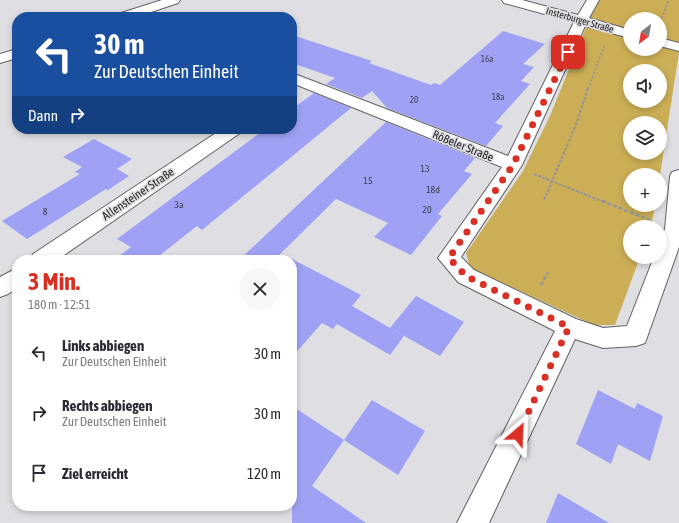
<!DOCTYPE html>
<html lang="de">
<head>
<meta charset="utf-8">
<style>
  :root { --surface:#fff; --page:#f7f7f7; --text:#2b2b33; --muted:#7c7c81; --accent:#d93025 }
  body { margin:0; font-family:"Asap Condensed",sans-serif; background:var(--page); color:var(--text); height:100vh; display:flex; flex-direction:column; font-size:15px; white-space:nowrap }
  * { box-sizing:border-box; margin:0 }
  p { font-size:13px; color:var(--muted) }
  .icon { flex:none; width:22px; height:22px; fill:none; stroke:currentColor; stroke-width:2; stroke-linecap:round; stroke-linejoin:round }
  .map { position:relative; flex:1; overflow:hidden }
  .sheet { position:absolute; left:12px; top:255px; width:285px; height:256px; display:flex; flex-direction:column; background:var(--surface); border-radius:16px; box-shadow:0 2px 6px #0003 }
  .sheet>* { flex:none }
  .hud { position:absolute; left:12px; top:12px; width:285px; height:122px; border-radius:16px; box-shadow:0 2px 6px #0003; background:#1a4fa0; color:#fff; overflow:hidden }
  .needle { width:26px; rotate:211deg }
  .tools { position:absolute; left:623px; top:12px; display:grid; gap:8px }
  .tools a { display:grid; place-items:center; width:44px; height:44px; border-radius:50%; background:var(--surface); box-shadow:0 2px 6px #0003; font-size:20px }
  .pin { position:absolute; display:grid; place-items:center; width:34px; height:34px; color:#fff; margin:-17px; border-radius:8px; box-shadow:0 2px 6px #0006 }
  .me { position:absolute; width:44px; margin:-22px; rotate:26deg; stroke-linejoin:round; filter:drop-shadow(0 0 3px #0008) }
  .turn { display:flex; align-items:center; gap:14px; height:84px; padding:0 16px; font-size:18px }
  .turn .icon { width:52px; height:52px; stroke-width:2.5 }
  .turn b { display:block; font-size:28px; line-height:34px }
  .then { display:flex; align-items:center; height:38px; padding:0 16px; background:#0003; gap:8px; font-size:15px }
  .round { display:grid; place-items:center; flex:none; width:42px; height:42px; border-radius:21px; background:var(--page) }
  .summary { display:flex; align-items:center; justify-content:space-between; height:68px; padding:0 16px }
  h1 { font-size:24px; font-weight:700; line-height:30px; color:var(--accent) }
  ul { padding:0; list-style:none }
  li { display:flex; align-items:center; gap:12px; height:60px; padding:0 16px }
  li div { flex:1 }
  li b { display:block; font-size:15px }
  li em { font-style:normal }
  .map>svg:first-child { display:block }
  .green { fill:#cbae55; fill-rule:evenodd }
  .building { fill:#9fa2f4 }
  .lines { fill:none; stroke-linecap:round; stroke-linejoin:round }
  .minor-casing { stroke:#626266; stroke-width:2 }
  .path-far2 { stroke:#969699; stroke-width:1.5; stroke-dasharray:2.5 1.5; stroke-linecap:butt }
  .path-far1 { stroke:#969699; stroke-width:2; stroke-dasharray:3 1.5; stroke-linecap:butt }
  .path { stroke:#969699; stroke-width:2.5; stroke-dasharray:4 2; stroke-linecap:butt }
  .minor { fill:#fff; fill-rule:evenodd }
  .route { stroke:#d93025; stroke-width:7; stroke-dasharray:0 12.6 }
  .labels { text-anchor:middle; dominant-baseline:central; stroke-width:3.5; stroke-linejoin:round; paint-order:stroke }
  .far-number-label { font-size:9px; fill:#3f4056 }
  .far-street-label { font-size:10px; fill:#1f1f21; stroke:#dedee3 }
  .number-label { font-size:10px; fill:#3f4056 }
  .street-label { font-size:12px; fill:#1f1f21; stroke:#dedee3 }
</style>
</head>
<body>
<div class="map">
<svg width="679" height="523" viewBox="0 0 679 523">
  <rect width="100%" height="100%" fill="#dedee3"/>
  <path class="green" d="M600,0H679V52L660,175H630V205H655L651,227H630V257H640L615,325H594L470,268L466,253L523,171L550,116L591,15ZM630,19H660V49H630ZM630,71H660V101H630ZM630,123H660V153H630Z"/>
  <g class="building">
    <path d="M503,31L545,44L523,64L534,67L521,81L530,84L495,123L503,126L486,146L387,108L372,91L362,98L326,84L335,78L292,63V35L372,61L369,63L431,85L434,83L440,85Z"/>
    <path d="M314,93L351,108L202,230L197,226L154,260H114L131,247L117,239L265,129H292V109Z"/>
    <path d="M386,122L475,158L464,171L472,174L438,214L442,216L411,255L374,237L388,223L336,199L274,260H239Z"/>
    <path d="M94,139L132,159L117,169L129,176L108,190L106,189L27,239L2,221L80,174L75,172L82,167L63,157Z"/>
    <path d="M292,259L361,295L352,306L404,336L390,355L337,324L333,329L322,323L292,357Z"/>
    <path d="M416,296L464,322L440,356L390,328Z"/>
    <path d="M598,390L635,409L637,403L663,416L650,461L618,444L611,464L576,444Z"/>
    <path d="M372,400L425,431L398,475L344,440Z"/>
    <path d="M292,406L344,440L312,486L366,523H292Z"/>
    <path d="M558,493L609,523H546Z"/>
  </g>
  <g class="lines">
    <g class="minor-casing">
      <g id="minor">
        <path d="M162,0H180L178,3L136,17H116L118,14Z"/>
        <path d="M502,0H522L578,15L587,0H599L589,18L630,30V38L585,26L522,165L461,257L474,270L576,319L603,328L627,326L654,257H660V241L665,229L670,176L672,172L679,170V247L645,343L636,346L603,348L575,339L489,523H457L555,331L458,282L438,258L502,167L292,83V73L508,156L574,22L504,3Z"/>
        <path d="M660,38L679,43V51L660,46Z"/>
        <path d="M17,49V58L0,63V54Z"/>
        <path d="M222,129H243L240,133L57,260H30L33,254Z"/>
        <path d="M17,268V288L8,294L0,297V277Z"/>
      </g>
    </g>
    <g class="path-far2">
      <path d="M660,22L669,0"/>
      <path d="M588,89L604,46"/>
    </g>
    <g class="path-far1">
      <path d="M534,174L604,202"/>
      <path d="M544,200L577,122L588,88"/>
    </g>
    <g class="path">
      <path d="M602,201L650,220"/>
      <path d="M541,285L548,272"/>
    </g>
    <use href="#minor" class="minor"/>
  </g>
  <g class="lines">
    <path class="route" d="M518,434L569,327L466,276L449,258L513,165L568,52"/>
  </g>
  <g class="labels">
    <g class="far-number-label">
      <text x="487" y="59">16a</text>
      <text x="498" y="97">18a</text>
      <text x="414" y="100">20</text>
    </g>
    <g class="far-street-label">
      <text transform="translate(580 20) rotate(16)">Insterburger Straße</text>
    </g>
    <g class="number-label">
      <text x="425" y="168">13</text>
      <text x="368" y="180">15</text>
      <text x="433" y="189">18d</text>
      <text x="179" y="204">3a</text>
      <text x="427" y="209">20</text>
      <text x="45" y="211">8</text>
    </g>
    <g class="street-label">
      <text transform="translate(463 146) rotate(22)">Rößeler Straße</text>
      <text transform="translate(138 194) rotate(-34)">Allensteiner Straße</text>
    </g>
  </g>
</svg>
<div class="tools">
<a><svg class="needle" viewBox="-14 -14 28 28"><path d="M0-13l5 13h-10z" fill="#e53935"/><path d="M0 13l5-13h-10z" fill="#7c7c81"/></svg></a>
<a><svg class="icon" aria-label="sound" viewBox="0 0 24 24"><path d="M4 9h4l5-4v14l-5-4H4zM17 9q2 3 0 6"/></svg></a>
<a><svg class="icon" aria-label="layers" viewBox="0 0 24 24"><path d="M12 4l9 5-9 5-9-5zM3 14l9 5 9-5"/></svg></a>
<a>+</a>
<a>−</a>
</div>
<div class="pin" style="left:568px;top:52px;background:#d93025"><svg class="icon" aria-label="arrive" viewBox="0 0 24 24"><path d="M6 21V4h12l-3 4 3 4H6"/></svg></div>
<svg class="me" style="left:518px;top:434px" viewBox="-20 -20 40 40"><path d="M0-17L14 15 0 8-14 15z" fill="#d93025" stroke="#fff" stroke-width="4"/></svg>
<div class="hud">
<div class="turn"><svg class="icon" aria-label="left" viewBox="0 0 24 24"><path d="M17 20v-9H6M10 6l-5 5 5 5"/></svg><div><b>30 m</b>Zur Deutschen Einheit</div></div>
<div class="then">Dann<svg class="icon" aria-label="right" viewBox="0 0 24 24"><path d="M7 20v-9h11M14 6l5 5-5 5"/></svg></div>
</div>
<section class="sheet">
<div class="summary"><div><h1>3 Min.</h1><p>180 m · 12:51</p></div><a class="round"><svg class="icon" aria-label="close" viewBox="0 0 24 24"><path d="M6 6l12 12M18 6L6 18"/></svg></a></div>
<ul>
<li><svg class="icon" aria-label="left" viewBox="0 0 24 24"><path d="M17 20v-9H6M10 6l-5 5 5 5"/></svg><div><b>Links abbiegen</b><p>Zur Deutschen Einheit</p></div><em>30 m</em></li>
<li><svg class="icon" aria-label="right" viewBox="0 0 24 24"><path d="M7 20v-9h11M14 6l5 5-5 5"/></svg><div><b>Rechts abbiegen</b><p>Zur Deutschen Einheit</p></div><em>30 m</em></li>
<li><svg class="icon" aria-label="arrive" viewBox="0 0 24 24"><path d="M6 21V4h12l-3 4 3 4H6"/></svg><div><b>Ziel erreicht</b></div><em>120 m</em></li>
</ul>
</section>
</div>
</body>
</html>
